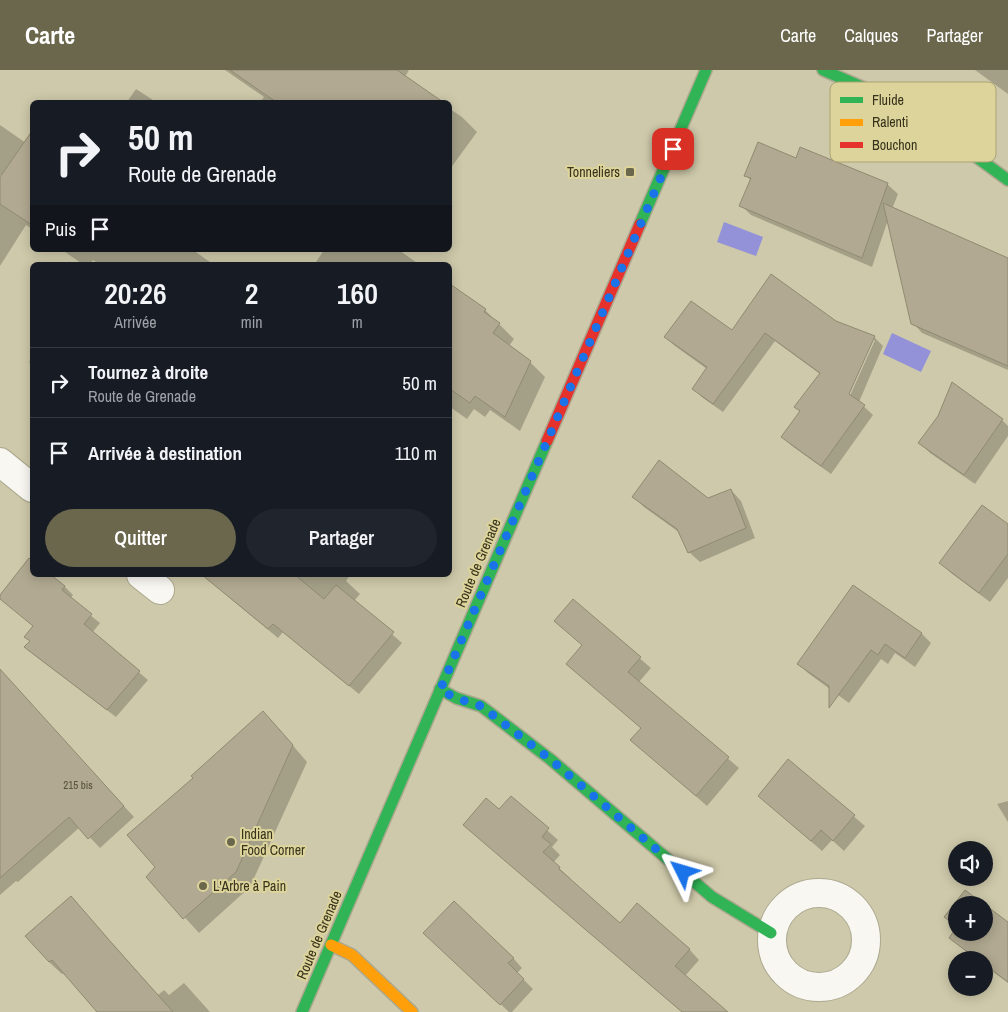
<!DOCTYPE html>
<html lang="fr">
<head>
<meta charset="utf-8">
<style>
  :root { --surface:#171b24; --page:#20242c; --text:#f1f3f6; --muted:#9ea1a6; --line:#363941; --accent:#6b674d }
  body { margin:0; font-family:"Archivo Narrow",sans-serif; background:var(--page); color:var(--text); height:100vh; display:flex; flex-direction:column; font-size:19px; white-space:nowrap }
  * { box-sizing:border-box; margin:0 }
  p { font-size:16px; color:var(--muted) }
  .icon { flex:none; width:28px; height:28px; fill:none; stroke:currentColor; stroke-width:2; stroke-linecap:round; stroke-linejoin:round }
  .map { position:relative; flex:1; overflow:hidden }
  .drawer { position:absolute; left:30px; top:192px; width:422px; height:315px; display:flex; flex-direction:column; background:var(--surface); border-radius:8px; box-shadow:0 2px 12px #0003 }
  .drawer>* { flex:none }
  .hud { position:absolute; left:30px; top:30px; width:422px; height:152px; border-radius:8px; box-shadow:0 2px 12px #0003; background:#171b24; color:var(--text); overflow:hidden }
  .tools { position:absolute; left:948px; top:771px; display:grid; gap:10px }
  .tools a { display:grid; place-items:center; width:45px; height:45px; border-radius:50%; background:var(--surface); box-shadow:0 2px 12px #0003; font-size:25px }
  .pin { position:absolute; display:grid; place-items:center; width:42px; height:42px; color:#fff; margin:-21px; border-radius:10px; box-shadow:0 2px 8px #0006 }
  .me { position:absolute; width:55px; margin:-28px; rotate:310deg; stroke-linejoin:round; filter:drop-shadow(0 0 4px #0008) }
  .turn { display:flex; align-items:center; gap:18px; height:105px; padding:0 15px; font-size:22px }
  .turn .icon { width:65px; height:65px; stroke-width:2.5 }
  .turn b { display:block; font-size:35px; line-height:42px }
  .then { display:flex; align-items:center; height:48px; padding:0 15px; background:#0003; gap:10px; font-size:19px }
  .eta { display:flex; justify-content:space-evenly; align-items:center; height:85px; text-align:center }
  .eta b { font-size:30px; font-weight:600; line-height:35px }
  .primary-button { display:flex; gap:10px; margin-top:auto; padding:10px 15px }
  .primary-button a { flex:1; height:58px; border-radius:30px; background:var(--accent); color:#fff; font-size:20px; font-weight:600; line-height:58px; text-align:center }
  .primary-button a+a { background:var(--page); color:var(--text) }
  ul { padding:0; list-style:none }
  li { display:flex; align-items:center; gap:15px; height:70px; padding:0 15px; border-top:1px solid var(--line) }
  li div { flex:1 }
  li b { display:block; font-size:19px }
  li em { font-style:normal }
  header { display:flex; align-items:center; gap:30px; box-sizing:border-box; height:70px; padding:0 25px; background:var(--accent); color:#fff }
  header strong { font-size:24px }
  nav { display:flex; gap:28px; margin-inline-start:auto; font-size:18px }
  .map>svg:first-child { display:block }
  .water { fill:#9392d8 }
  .shadow { fill:#0003; fill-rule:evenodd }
  .building { fill:#b1a991; stroke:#918a72 }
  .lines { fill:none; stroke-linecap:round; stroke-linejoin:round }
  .street-casing { stroke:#aca88f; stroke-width:30 }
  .fast-casing { stroke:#aca88f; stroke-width:14 }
  .slow-casing { stroke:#aca88f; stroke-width:14 }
  .jam-casing { stroke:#aca88f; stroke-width:14 }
  .street { stroke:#f8f7f2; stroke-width:28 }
  .fast { stroke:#30b455; stroke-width:11 }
  .slow { stroke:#ff9f0a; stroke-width:11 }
  .jam { stroke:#e5322d; stroke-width:11 }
  .route { stroke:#1a73e8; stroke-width:9; stroke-dasharray:0 16.2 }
  .poi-dot { fill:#6b674d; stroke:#ddd49b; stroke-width:2 }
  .labels { text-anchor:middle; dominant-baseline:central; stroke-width:4; stroke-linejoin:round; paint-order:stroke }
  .number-label { font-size:11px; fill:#555038 }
  .poi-label { font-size:14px; fill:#36321b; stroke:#ddd49b; text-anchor:start }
  .street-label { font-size:14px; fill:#36321b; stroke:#ddd49b }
  .key { fill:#ddd49b; stroke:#aba375; stroke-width:1 }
  .key-label { font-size:14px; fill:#36321b }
</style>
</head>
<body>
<header>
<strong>Carte</strong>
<nav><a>Carte</a><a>Calques</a><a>Partager</a></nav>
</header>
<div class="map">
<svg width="1008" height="942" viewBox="0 0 1008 942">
  <rect width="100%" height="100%" fill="#cec9aa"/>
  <g class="water">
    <path d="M724,152L763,167L756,186L717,172Z"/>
    <path d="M892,263L931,281L921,302L883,284Z"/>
  </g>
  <g class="shadow">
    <path d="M225,0H409L405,7L441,32H260L264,27Z"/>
    <path d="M975,0H1008V24Z"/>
    <path d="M136,19L156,32H127Z"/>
    <path d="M450,39L462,47L477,62L450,99Z"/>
    <path d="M0,55L26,73L27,70L32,74V159L26,155L0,196V110L2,106L0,105Z"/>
    <path d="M797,90L887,114L898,124L892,139L1008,198V300L922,263L913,253L888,150L872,197L751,145L741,135L751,111L746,105Z"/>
    <path d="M62,180H193L214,195H100L93,190L89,195H84Z"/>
    <path d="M324,180H399L420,195H314Z"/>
    <path d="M450,215L485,240L514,269L509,276L530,292L545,307L520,361L490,340L485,347L474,339L467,349L450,337Z"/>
    <path d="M835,252L874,267L883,276L859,332L873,345L831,404L792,376L783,367L801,342L820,304L775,271L723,342L703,328L694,319L707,299L675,276L666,267ZM872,270H875L848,330L846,329Z"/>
    <path d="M32,287V295L29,292Z"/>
    <path d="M1002,350L1008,356V366L975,414L930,383L920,373Z"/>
    <path d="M731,420L741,431L755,468L700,492L689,482L680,463L644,437L634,427L708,429Z"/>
    <path d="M1008,456V508L990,532L951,503L941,492Z"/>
    <path d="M32,505H49L65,517L73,525L70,529L100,553L92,563L148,610L116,647L34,585L26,577L31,572L34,557L9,535Z"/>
    <path d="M224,505H350L346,511L360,524L354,531L402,573L359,624L283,562L278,568L225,524L216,515Z"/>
    <path d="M573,531L651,598L639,612L739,698L707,736L632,670L642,658L583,576Z"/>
    <path d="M922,564L931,573L915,597L895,583L888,594L881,589L849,633L808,603L799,594Z"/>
    <path d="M0,601L134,747L100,778L80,757L18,812L16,811L0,825Z"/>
    <path d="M278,658L307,692L250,817L199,863L148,807Z"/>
    <path d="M788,690L865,756L844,781L832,770L822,781L759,726Z"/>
    <path d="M511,728L558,770L552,777L560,785L553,793L570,808L569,809L620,854L689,879L699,890L685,906L726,942H682L465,755L499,741Z"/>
    <path d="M1008,731V752L997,734Z"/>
    <path d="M71,827L158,925L164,920L169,925L184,913L210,942H98L64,903L62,904L49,892Z"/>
    <path d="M984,835L1008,853V913L984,895V890H977L951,868L956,860V862H984Z"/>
    <path d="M434,872L513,888L522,898L517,903L533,919L512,942H509Z"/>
  </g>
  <g class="building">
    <path d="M230,0H397L443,32H276Z"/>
    <path d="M32,61V155L0,134V107Z"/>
    <path d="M758,72L796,88L800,77L888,113L862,188L739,136L751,108L744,106Z"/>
    <path d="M883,133L1008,188V296L911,254Z"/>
    <path d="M771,204L836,251L875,266L849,324L865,335L821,396L781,367L800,341L794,337L820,303L765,263L713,334L692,319L707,297L664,267L691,231L732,260Z"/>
    <path d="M450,214L486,239L484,242L500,253L493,263L531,291L505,347L475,326L470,333L450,319Z"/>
    <path d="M952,312L1003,349L964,405L918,373L938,346Z"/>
    <path d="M659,390L708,428L731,419L746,458L688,483L677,459L632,427Z"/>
    <path d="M982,435L1008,454V484L979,523L939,493Z"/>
    <path d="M29,488L32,491V505H51L65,516L62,520L92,544L84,554L140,601L107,640L24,577L30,571L24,567L33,556L0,529V525Z"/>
    <path d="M202,505H295L324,529L336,515L394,562L349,616L273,554L268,559Z"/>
    <path d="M853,515L922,563L905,588L885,574L878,585L871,580L829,638V616L797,594Z"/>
    <path d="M573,529L641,587L628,602L729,687L696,726L630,670L641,658L566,594L582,575L554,551Z"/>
    <path d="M0,599L124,736L88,769L69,747L0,808Z"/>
    <path d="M263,641L293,675L236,802L183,849L146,807L155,797L127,765L193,708L191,706Z"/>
    <path d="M788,689L855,745L833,771L821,760L811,771L758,726Z"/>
    <path d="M511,726L549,758L542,767L551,774L543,782L560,797L559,799L620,853L637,833L690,879L675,896L728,942H682L463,755L486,728L499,739Z"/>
    <path d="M965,820L1008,852V912L984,894V890H978L949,868L956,858V862H984V835H956V856L944,847Z"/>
    <path d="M71,826L110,871L173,942H97L52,890L49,892L25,866Z"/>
    <path d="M454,831L514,888L508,893L524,909L500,935L423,863Z"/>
  </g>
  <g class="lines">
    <g class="street-casing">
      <g id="street">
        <path d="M0,392L32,418"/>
        <path d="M141,505L160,520"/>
        <circle cx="819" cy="870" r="47"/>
      </g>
    </g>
    <g class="fast-casing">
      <g id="fast">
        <path d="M823,0L908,37L1008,110"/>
        <path d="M640,154L706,0"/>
        <path d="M440,619L456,628L481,636L550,689L712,827L771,863"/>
        <path d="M302,942L547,371"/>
      </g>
    </g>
    <g class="slow-casing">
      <path id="slow" d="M331,875L352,885L412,942"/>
    </g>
    <g class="jam-casing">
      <path id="jam" d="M547,371L640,154"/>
    </g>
    <use href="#street" class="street"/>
    <use href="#fast" class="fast"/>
    <use href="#slow" class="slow"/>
    <use href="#jam" class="jam"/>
  </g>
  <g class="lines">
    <path class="route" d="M673,79L440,620L456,628L481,636L550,689L683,802"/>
  </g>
  <g class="poi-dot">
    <rect x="625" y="97" width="10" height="10" rx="2.5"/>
    <circle cx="231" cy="772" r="5"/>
    <circle cx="203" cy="816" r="5"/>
  </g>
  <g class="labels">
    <g class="number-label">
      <text x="78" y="715">215 bis</text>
    </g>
    <g class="poi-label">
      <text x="620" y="102" text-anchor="end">Tonneliers</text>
      <text x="241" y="764">Indian<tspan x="241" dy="16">Food Corner</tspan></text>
      <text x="213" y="816">L'Arbre à Pain</text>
    </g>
    <g class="street-label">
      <text transform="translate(478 493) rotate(-67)">Route de Grenade</text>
      <text transform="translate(319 865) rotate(-67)">Route de Grenade</text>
    </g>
  </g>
  <rect x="830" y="12" width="166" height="80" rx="8" class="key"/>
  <rect x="840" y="27" width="23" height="6" fill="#30b455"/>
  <rect x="840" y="49" width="23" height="7" fill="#ff9f0a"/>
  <rect x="840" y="72" width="23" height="6" fill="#e5322d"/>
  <g class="key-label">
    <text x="872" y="35">Fluide</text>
    <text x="872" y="57">Ralenti</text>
    <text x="872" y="80">Bouchon</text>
  </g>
</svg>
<div class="tools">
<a><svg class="icon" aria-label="sound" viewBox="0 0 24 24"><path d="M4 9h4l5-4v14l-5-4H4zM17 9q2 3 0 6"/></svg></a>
<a>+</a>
<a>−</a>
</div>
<div class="pin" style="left:673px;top:79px;background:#d93025"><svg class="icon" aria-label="arrive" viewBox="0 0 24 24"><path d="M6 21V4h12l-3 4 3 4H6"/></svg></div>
<svg class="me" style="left:683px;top:802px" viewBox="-20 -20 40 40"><path d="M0-17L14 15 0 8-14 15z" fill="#1a73e8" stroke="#fff" stroke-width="4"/></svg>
<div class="hud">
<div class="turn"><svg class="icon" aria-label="right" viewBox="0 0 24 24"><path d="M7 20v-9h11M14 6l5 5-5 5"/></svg><div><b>50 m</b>Route de Grenade</div></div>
<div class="then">Puis<svg class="icon" aria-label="arrive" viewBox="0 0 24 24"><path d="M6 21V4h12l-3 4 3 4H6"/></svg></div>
</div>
<section class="drawer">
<div class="eta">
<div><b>20:26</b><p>Arrivée</p></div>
<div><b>2</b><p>min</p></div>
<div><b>160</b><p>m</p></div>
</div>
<ul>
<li><svg class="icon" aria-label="right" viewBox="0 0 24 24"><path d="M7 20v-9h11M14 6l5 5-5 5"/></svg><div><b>Tournez à droite</b><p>Route de Grenade</p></div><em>50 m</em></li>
<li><svg class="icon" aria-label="arrive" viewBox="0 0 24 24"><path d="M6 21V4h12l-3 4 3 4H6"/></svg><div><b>Arrivée à destination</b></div><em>110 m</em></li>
</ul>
<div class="primary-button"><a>Quitter</a><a>Partager</a></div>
</section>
</div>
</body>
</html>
